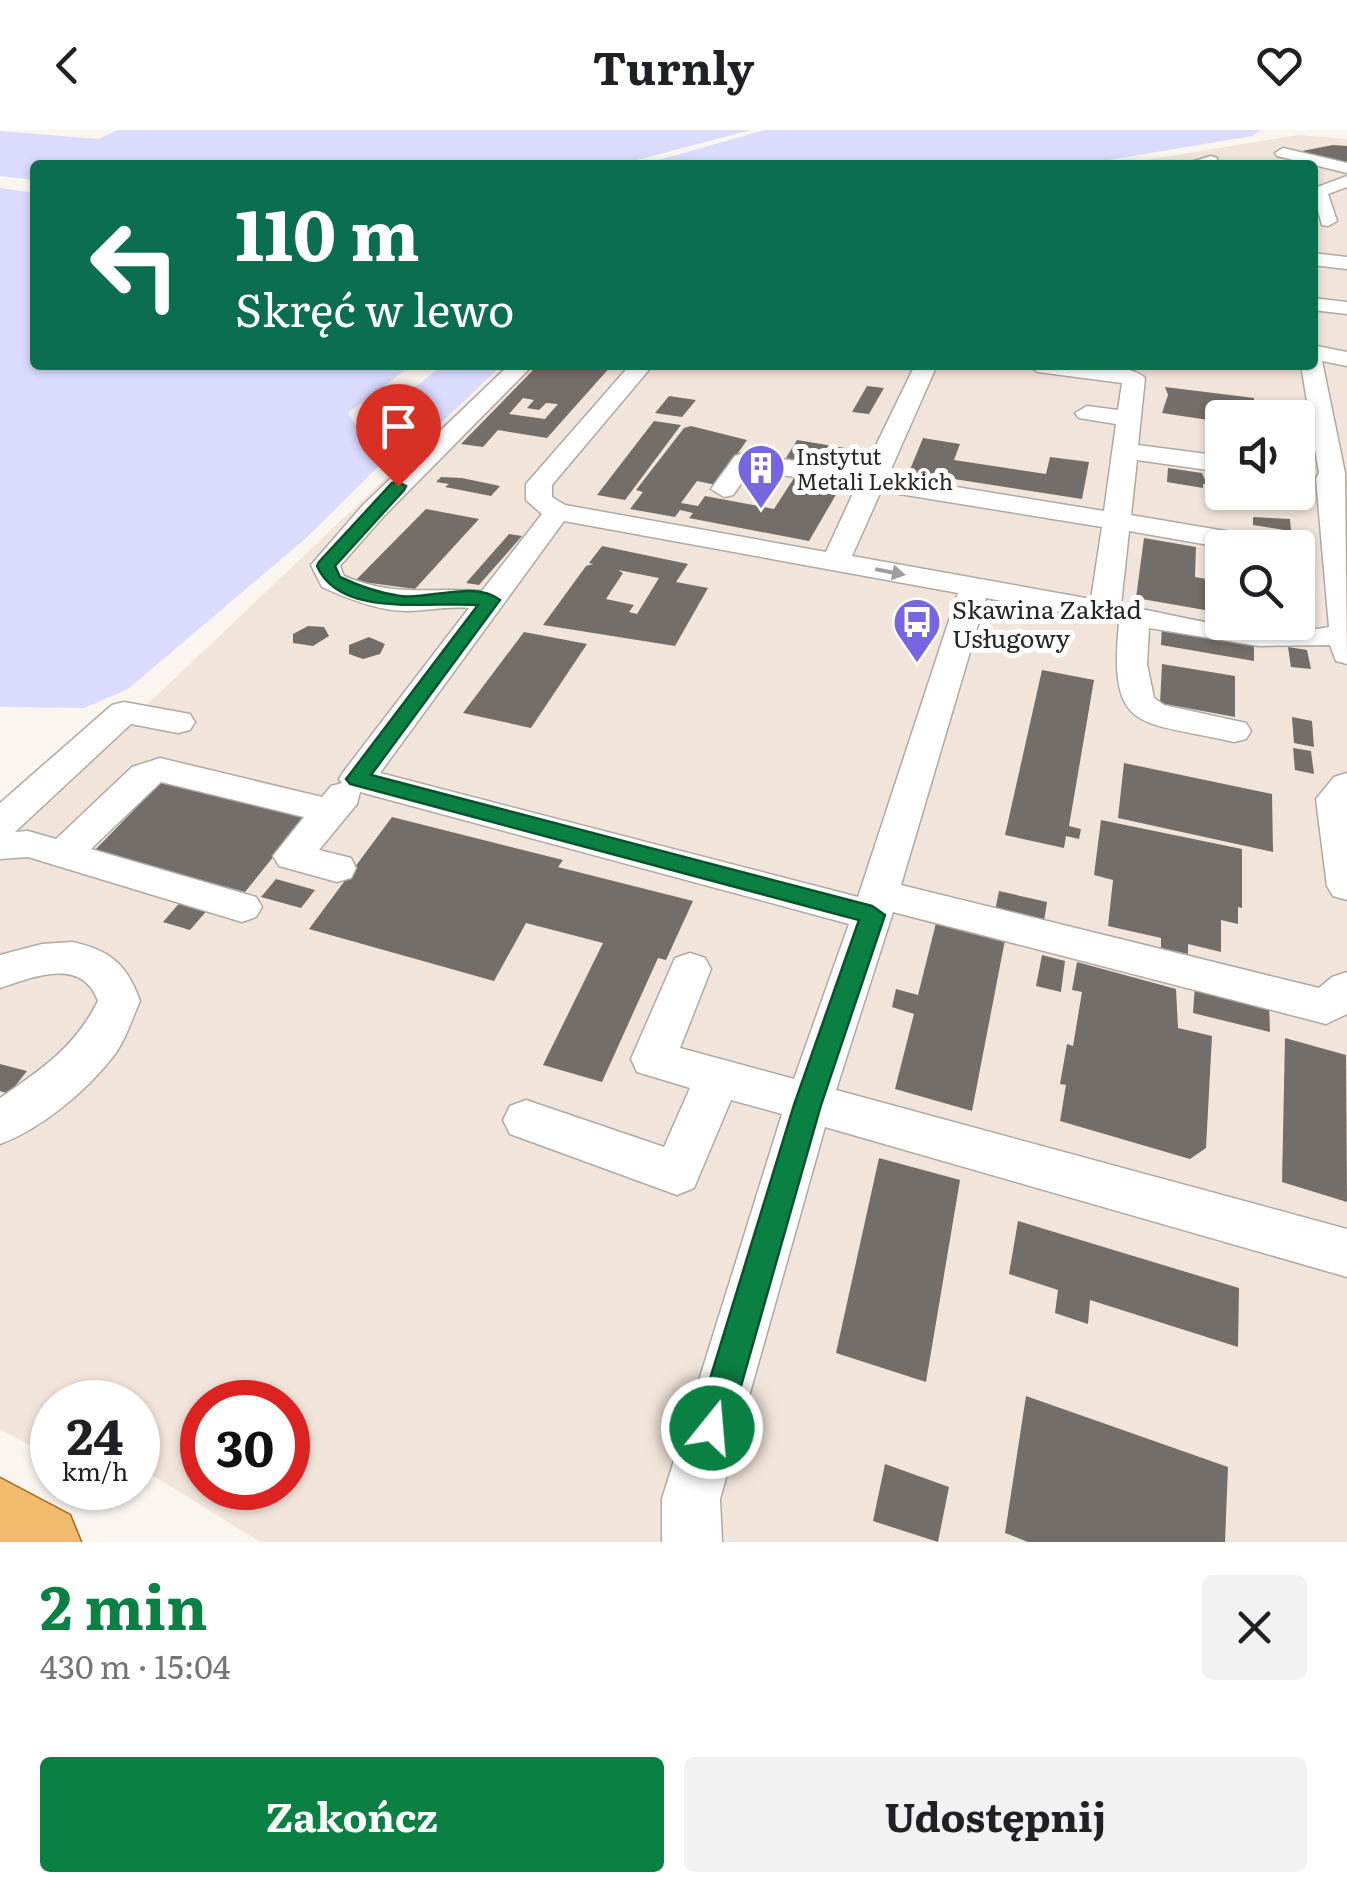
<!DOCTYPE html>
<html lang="pl">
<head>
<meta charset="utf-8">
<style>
  :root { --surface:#fff; --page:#f2f2f2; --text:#202124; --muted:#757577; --accent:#0b8043 }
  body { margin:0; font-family:Literata,serif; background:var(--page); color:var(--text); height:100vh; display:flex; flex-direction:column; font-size:38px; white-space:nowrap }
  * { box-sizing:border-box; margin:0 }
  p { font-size:32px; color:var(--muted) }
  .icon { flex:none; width:55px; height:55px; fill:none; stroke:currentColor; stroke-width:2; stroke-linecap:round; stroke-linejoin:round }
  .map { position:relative; height:1412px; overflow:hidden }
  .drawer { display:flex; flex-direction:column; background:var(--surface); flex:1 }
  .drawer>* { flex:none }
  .guide { position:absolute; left:30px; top:30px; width:1288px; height:210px; border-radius:10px; box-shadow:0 2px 8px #0004; background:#0b6e4f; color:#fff; overflow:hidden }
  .buttons { position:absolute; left:1205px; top:270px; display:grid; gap:20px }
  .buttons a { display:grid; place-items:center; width:110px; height:110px; border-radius:10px; background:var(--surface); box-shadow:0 2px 8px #0004; font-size:50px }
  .speed { position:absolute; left:30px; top:1250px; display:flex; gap:20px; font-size:50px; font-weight:700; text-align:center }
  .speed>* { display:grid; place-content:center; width:130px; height:130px; border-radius:50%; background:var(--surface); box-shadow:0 2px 8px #0004; line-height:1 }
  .speed small { font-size:25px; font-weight:400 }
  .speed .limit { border:15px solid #d22; background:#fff; color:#111 }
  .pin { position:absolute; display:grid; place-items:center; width:85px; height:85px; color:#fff; margin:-102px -42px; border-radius:50% 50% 50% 0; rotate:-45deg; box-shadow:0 0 10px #0007 }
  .pin .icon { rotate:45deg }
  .me { position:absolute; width:110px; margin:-55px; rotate:17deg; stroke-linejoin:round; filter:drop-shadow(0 0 8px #0008) }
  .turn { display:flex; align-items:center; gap:35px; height:210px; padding:0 40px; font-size:45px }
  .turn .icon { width:130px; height:130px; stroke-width:2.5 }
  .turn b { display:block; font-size:70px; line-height:85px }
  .round { display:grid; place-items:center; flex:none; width:105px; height:105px; border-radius:10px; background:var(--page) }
  .headline { display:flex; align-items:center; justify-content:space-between; height:170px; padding:0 40px }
  h1 { font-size:60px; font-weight:700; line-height:75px; color:var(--accent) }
  .cta { display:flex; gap:20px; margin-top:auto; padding:20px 40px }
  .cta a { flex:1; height:115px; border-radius:10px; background:var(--accent); color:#fff; font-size:40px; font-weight:700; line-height:115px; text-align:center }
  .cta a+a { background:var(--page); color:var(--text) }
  header { display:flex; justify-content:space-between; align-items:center; height:130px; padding:0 40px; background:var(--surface); font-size:45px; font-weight:700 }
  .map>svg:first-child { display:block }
  .built { fill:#f1e5db; fill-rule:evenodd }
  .green { fill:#dbdbfd }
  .building { fill:#736e69; fill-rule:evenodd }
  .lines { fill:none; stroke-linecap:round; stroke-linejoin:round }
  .minor-casing { stroke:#afa9a4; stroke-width:3 }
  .major-casing { stroke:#a46916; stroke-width:3 }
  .minor { fill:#fff; fill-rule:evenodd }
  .major { fill:#f1bb6e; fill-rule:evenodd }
  .oneway { fill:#9e9d9c }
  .route { fill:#0b8043; stroke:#07532c; stroke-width:2.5 }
  .labels { text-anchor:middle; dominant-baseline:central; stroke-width:10; stroke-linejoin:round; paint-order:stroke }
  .far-poi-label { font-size:22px; fill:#282624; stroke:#fff; text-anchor:start }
  .poi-label { font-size:25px; fill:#282624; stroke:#fff; text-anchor:start }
</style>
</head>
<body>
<header><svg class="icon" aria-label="back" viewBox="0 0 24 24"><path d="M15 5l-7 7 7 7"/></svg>Turnly<svg class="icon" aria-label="heart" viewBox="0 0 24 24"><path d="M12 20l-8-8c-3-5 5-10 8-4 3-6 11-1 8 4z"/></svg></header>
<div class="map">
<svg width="1347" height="1412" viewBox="0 0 1347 1412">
  <rect width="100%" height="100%" fill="#fbf5ef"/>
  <path class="built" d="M1298,5L1347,9V1412H260L138,1336V1272H52V1320L29,1315L0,1299V714L505,235H1312V35H1115ZM1222,288H1298V362H1222ZM1222,418H1298V492H1222ZM202,1272H288V1358H202Z"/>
  <g class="green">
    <path d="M118,0H751L618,35H35V50L0,46V1L98,9Z"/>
    <path d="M765,0H1260L1252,6L1079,35H641Z"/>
    <path d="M0,58L35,63V235H412L348,283L362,306L381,317L383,332L305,409L128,559L84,578L0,577Z"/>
    <path d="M443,235H502L416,317L367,296Z"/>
  </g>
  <g class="building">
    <path d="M1333,15L1347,16V36L1302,21Z"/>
    <path d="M538,235H612L547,308L498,300L483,317L461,314ZM523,268L534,270L527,278L539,280L546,273L558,274L545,289L509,284Z"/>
    <path d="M867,256L884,258L869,284L852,282Z"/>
    <path d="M1165,257L1254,268V288H1222V292L1162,283L1168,265Z"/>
    <path d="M669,266L696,270L682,287L655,283Z"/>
    <path d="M654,291L681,295L625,370L597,365Z"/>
    <path d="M691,296L747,310L716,355L697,351L681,373L698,376L705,366L774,379L794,348L841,356L809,411L689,388L693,383L680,380L675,387L630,379L643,362L636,360L684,298Z"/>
    <path d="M923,308L960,314L954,330L1046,344L1050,327L1089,332L1082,369L909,342Z"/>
    <path d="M797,310L851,319L841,338L786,328Z"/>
    <path d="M1168,338L1202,343L1207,354H1203V358L1167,352Z"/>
    <path d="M441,347L462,348L500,356L491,366L445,357L449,354L436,352Z"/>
    <path d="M426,379L479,389L415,459L355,451Z"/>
    <path d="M1253,387L1290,389L1291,401L1253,395Z"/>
    <path d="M509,404L522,406L479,455L466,453Z"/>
    <path d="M1144,408L1196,417L1195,447L1222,452V483L1136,468Z"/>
    <path d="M602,416L688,434L676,452L708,458L675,516L543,495L586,436L593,434L589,433ZM618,440L659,448L637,484L629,482L634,475L606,469L623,443Z"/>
    <path d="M308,496L324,497L329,506L313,516L293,513V504Z"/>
    <path d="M1162,496L1254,512V531L1161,515Z"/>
    <path d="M524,502L587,514L531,598L463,583Z"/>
    <path d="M369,507L385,514L380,524L363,529L349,524V515Z"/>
    <path d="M1288,517L1307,520L1311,539L1291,537Z"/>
    <path d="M1162,534L1235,546V587L1160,573Z"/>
    <path d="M1042,540L1094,550L1069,696L1081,699L1079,709L1066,706L1064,718L1005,705Z"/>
    <path d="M1292,587L1312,591L1314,617L1294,613Z"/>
    <path d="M1293,618L1311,621L1314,644L1295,640Z"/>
    <path d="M1124,633L1272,664L1273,722L1118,688Z"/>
    <path d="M164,649L308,684L245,762L94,721Z"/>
    <path d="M392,687L563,730L558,737L693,771L666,830L658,828L602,952L543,935L603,813L526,793L494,851L309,799Z"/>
    <path d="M1101,690L1242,719V778L1238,777V794L1221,790V822L1188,814V824L1161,818V808L1108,796L1113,750L1094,745Z"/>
    <path d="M276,749L315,760L301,778L261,767Z"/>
    <path d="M999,761L1047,772L1043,798L994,786Z"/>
    <path d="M183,769L210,777L190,800L163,792Z"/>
    <path d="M936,793L1005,810L972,981L895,959L914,884L892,877L896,859L918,865Z"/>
    <path d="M1042,825L1065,831L1061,862L1036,856Z"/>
    <path d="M1077,832L1176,859L1178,898L1212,906L1206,1018L1190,1029L1060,991L1066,955L1060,954L1067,914L1073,916L1082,862L1072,860Z"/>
    <path d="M1195,855L1269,873L1270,902L1193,883Z"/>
    <path d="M1285,908L1346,925L1347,1072L1282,1052Z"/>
    <path d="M0,934L27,941L9,964L0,961Z"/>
    <path d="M879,1028L960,1050L926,1252L836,1223Z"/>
    <path d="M1018,1091L1239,1158L1238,1217L1090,1170L1088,1194L1055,1183L1058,1160L1009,1144Z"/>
    <path d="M1026,1266L1228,1337L1225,1412H1028L1005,1403Z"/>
    <path d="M885,1334L949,1357L938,1412L873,1391Z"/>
  </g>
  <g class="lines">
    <g class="minor-casing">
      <g id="minor">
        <path d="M1283,18L1347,33V43L1277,26L1275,23Z"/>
        <path d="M1211,26L1217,28V34L1181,35Z"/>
        <path d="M1347,46V57L1328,64L1337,91L1328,96L1322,95L1312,59Z"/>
        <path d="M1312,123L1347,127V139L1312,135Z"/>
        <path d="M1312,168L1347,172V184L1312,180Z"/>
        <path d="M1312,215L1347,222V236L1322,231L1345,343L1347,534L1336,531L1330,515L1259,516L1149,498L1147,534L1154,568L1164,575L1246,593L1251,601L1246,609L1234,612C1140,590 1108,605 1119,493L986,468L901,755L1319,858L1332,847L1347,842V884L1326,894L893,782L836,960L1347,1099V1147L825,997L720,1369L722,1412H662V1369L782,984L731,970L694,1058L677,1065L510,1004L503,990L510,976L526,970L664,1017L690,958L637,942L631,929L675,828L690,823L705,828L711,839L680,918L794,949L849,794L360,662L357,674L319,720L351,728L356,738L351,748L337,752L279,736L273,726L304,687L161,652L91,719L256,767L262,777L256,787L242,792L28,727L0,729V673L112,575L124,572L190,584L195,592L190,600L178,603L131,594L15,702L28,701L56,709L132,637L160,628L322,667L331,656L342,653L339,649L344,641L469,478C447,476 427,481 406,481C379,481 346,468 322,457L311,435L363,375L509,235H533L383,387L340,436L344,446C397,468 428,457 482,461L542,384L526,370V354L630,235H653L552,355V367L565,375L826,422L856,357L751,340L733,365L724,367L711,359L735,326L744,323L863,342L915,235H937L888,346L1104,381L1116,294L1079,288L1075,283L1087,276L1118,280L1122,253L1038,242L1027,235C1054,235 1127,230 1145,248L1138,315L1222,326V342L1137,330L1131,385L1249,405L1254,418H1226L1129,401L1121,475C1186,487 1262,510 1329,497L1316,349L1319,343L1301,235H1312ZM881,361L1102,397L1091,469L852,426ZM564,391L958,463L858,767L380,643Z"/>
        <path d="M1347,643V770L1333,766L1327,756L1316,669L1334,647Z"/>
        <path d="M72,812C110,820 127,834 140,871C132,889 125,912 112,928C85,962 41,999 0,1014V968C41,940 75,917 98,871C82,826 33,847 0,858V825L42,814Z"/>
      </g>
    </g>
    <g class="major-casing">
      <path id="major" d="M0,1348L70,1385L81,1412H0Z"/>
    </g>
    <use href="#minor" class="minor"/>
    <use href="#major" class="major"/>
  </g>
  <defs><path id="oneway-solid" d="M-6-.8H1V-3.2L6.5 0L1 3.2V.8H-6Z" transform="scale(2.5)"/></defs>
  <use class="oneway" href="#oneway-solid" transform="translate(890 442) rotate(11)"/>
  <path class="route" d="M398,352L406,356L404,360L335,436L340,447C359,456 379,463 400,466C429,470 474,450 500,470L371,645L872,776L885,785L821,975L729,1298L724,1310L712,1315L700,1310L695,1298L794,975L859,790L350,654L346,649L350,644L478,475C430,471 340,489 317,436L319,432L392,353Z"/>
  <defs>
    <g id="building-pin" transform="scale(2.5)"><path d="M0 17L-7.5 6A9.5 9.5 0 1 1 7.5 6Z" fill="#7666e1" stroke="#fff"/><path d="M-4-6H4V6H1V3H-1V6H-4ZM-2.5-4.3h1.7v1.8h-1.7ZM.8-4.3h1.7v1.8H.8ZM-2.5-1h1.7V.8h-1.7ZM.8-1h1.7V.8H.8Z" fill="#fff"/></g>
    <g id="bus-pin" transform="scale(2.5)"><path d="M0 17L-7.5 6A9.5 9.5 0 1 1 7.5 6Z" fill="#7666e1" stroke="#fff"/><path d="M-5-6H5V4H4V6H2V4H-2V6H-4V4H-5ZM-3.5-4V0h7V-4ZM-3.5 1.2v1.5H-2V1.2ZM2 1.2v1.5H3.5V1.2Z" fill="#fff"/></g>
  </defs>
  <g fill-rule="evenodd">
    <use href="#building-pin" x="761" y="338"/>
    <use href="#bus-pin" x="917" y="492"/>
  </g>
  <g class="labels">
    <g class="far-poi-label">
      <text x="796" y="325">Instytut<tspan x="796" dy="25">Metali Lekkich</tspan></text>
    </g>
    <g class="poi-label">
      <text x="952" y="478">Skawina Zakład<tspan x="952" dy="29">Usługowy</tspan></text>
    </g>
  </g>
</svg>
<div class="buttons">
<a><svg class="icon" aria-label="sound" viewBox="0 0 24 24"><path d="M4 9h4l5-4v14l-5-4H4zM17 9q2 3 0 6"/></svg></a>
<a><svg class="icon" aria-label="search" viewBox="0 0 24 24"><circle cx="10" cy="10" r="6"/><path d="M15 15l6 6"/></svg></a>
</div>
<div class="speed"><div>24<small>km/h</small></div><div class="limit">30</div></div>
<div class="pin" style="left:398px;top:356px;background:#d93025"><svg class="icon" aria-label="arrive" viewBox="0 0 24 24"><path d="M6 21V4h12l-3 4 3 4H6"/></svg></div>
<svg class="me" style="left:712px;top:1298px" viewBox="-20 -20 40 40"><circle r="17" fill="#0b8043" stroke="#fff" stroke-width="3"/><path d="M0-11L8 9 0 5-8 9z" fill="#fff"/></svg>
<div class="guide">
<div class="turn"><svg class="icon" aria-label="left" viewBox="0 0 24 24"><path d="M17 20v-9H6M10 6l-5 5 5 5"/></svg><div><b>110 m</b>Skręć w lewo</div></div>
</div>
</div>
<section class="drawer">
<div class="headline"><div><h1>2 min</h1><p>430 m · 15:04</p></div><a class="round"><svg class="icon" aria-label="close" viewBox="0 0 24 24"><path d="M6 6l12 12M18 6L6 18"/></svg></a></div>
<div class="cta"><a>Zakończ</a><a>Udostępnij</a></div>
</section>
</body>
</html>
